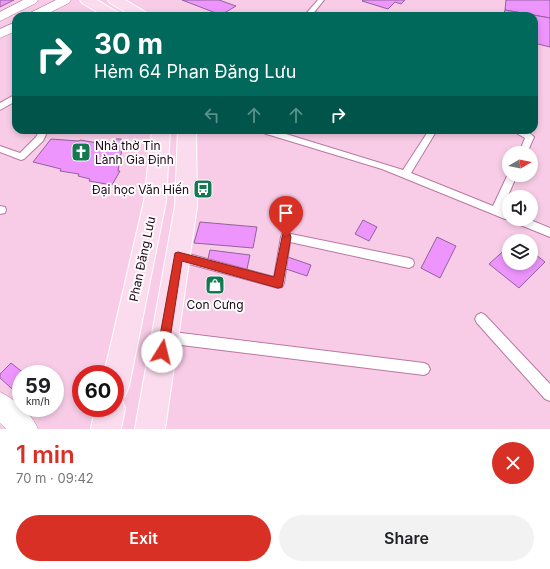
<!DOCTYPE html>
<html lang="en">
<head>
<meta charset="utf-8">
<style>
  :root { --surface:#fff; --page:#f2f2f2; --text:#202124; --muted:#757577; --accent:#d93025 }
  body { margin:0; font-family:Inter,sans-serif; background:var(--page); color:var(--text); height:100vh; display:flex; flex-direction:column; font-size:15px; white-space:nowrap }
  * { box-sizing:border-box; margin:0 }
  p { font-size:13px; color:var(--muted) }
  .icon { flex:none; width:22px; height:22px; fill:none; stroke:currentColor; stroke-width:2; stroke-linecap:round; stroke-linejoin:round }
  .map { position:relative; height:429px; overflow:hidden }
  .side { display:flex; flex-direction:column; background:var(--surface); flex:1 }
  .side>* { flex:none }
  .hud { position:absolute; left:12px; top:12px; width:526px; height:122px; border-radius:12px; box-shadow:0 2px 6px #0003; background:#00695c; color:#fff; overflow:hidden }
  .needle { width:26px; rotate:81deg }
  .controls { position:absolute; left:502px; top:146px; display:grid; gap:8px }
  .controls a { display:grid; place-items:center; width:36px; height:36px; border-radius:50%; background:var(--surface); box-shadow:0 2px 6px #0003; font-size:20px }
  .speed { position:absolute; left:12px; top:365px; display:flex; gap:8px; font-size:20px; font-weight:700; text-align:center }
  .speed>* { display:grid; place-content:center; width:52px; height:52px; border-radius:50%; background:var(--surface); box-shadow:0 2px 6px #0003; line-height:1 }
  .speed small { font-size:10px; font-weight:400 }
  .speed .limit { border:6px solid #d22; background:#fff; color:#111 }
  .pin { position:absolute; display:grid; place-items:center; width:34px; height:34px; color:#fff; margin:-41px -17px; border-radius:50% 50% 50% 0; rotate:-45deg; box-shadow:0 0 4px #0007 }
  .pin .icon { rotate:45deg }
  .me { position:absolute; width:44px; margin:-22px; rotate:9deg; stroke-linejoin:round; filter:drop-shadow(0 0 3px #0008) }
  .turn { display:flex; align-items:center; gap:14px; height:84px; padding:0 16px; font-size:18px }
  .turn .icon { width:52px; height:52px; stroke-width:2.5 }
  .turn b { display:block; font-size:28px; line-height:34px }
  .lanes { display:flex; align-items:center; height:38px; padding:0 16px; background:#0003; justify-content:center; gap:20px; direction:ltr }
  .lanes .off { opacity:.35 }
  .round { display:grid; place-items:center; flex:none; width:42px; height:42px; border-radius:21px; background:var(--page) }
  .headline { display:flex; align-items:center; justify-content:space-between; height:68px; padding:0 16px }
  h1 { font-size:24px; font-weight:600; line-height:30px; color:var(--accent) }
  .primary-button { display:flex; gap:8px; margin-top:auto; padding:8px 16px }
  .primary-button a { flex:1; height:46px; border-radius:24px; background:var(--accent); color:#fff; font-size:16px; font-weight:600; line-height:46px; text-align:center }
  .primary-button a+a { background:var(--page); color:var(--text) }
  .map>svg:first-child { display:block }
  .building { fill:#ed95fd; stroke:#92629b }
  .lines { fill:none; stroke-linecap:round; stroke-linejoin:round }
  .service-casing { stroke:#ba77a2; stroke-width:2 }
  .minor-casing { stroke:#ba77a2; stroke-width:1 }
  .primary-casing { stroke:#fff; stroke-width:2 }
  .service { fill:#fff; fill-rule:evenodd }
  .minor { fill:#fff; fill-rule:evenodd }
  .primary { fill:#fbdcef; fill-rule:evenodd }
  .route { fill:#d93025; stroke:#8d1f18 }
  .labels { text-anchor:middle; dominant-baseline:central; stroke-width:4; stroke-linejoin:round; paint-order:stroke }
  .poi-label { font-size:12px; fill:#1e0617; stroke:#fcfcfc; text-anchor:start }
  .street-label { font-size:12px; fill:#1e0617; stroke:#fcfcfc }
</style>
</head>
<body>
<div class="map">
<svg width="550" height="429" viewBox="0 0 550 429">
  <rect width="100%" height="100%" fill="#f8cce7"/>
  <g class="building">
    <path d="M0,0H14L0,7Z"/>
    <path d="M182,0H219L236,6L221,15Z"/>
    <path d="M363,0H405L401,4L395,2L388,9L362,1Z"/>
    <path d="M506,0H550V18L505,10Z"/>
    <path d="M505,10L550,18V47L534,43V16H503Z"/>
    <path d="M316,12L333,16H312Z"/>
    <path d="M51,139L79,141L80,140L98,143L99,141L112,143L116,139H121L123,143L118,171H120L112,185L89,181L90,179L78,176L79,174L60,171L61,169L33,162Z"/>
    <path d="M363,220L377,227L369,241L355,234Z"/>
    <path d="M200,222L257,227L253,248L194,243Z"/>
    <path d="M437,237L456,246L440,278L421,268Z"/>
    <path d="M509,246V263H531V251L545,262L519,288L489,264Z"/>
    <path d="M210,250L250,255L247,269L207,263Z"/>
    <path d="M282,255L311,265L307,276L277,266Z"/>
    <path d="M11,363L25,374H21V397L0,378V374Z"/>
    <path d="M34,408H46L41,415Z"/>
  </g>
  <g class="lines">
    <g class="service-casing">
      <g id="service">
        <path d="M318,0H324L311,16H304Z"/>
        <path d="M16,94V101L0,110V103Z"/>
        <path d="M40,130H48L43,141L24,159L21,160L0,152V146L20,153L36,137Z"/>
        <path d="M259,130H273L403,170L429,130H437L411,173L493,206L509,172V175H517L502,209L509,212V219H528L550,228V237L513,222L512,219H505L382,169L260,132Z"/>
        <path d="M511,130C520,130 528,130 534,137L527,153H519L525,138Z"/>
        <path d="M0,206L5,207L6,210L5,213L0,214Z"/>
        <path d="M286,233L409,258L413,260L414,263L413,266L409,268L290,242L284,283L282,287L278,288L178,261L174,259L173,256L174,253L178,251L274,277L281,237L282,234Z"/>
        <path d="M481,313L485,315L550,384V401L545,399L477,323L475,319L477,315Z"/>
        <path d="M165,331L424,363L428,365L430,369L428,373L424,375L165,343L161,341L159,337L161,333Z"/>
      </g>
    </g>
    <g class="minor-casing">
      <g id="minor">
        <path d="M23,0H38L36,3L0,21V12Z"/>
        <path d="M56,0H71L69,3L43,16H28L30,13Z"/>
        <path d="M16,22V31L0,38V29Z"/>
        <path d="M0,392C15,399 32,414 38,429H6L0,423Z"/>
      </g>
    </g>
    <g class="primary-casing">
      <g id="primary">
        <path d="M80,0H97L119,13L121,16H104L82,3Z"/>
        <path d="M108,0H125L147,13L149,16H132L110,3Z"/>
        <path d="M152,130H170L166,201L129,386L125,396L121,398L125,408L121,429H91L95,408H115V374H104L144,201Z"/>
        <path d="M178,130H196L197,206L165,429H135L175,206Z"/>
      </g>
    </g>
    <use href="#service" class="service"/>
    <use href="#minor" class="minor"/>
    <use href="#primary" class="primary"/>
  </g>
  <path class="route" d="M286,233L290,234L291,237L283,283L282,287L278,288L182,261L168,352L166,356L162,358L158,356L157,352L175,253L178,252L274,277L282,237L283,234Z"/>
  <defs>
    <g id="church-square" transform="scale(1)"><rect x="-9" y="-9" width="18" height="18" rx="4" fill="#127951" stroke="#fcfcfc"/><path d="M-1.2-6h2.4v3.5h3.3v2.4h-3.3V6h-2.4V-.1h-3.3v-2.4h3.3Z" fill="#fff"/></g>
    <g id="bus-square" transform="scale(1)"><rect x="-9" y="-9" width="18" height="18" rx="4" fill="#127951" stroke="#fcfcfc"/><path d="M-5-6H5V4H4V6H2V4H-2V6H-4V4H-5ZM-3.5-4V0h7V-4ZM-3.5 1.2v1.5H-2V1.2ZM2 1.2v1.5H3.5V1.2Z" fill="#fff"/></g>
    <g id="shop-square" transform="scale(1)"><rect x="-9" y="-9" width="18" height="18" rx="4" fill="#127951" stroke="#fcfcfc"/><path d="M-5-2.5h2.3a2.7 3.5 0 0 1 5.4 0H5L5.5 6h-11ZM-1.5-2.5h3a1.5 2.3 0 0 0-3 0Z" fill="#fff"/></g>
  </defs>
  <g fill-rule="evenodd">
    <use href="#church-square" x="81" y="152"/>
    <use href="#bus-square" x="203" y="189"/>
    <use href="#shop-square" x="215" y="285"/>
  </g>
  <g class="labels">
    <g class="poi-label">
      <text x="95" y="145">Nhà thờ Tin<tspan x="95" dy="14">Lành Gia Định</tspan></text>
      <text x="189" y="189" text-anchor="end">Đại học Văn Hiến</text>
      <text x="215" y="304" text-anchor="middle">Con Cưng</text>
    </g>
    <g class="street-label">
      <text transform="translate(142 259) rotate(-78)">Phan Đăng Lưu</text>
    </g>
  </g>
</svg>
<div class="controls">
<a><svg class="needle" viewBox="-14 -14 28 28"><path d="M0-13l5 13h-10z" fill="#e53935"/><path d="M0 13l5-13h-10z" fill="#757577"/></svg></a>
<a><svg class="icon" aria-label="sound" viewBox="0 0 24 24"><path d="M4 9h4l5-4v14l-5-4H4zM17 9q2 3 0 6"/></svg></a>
<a><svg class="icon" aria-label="layers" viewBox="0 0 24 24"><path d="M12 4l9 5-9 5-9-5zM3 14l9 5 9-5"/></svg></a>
</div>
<div class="speed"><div>59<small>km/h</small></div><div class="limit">60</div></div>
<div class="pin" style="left:286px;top:237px;background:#d93025"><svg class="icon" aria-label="arrive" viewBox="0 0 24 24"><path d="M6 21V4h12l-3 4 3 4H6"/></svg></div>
<svg class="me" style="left:162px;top:352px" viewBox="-20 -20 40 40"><circle r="19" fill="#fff"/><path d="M0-13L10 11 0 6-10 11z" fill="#d93025"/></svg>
<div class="hud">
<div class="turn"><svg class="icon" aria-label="right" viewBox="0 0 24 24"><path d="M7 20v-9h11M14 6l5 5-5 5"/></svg><div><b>30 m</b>Hẻm 64 Phan Đăng Lưu</div></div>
<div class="lanes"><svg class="icon off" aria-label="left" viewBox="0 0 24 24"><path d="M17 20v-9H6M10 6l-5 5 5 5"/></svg><svg class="icon off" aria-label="ahead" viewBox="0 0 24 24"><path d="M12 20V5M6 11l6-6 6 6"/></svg><svg class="icon off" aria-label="ahead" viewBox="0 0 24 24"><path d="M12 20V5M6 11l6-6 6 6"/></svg><svg class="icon" aria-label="right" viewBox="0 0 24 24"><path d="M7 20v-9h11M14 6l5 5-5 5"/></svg></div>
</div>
</div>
<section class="side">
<div class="headline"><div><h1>1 min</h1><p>70 m · 09:42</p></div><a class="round" style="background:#d93025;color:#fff"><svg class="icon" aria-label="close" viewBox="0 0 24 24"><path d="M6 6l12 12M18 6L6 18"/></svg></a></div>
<div class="primary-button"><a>Exit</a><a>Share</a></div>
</section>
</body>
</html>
